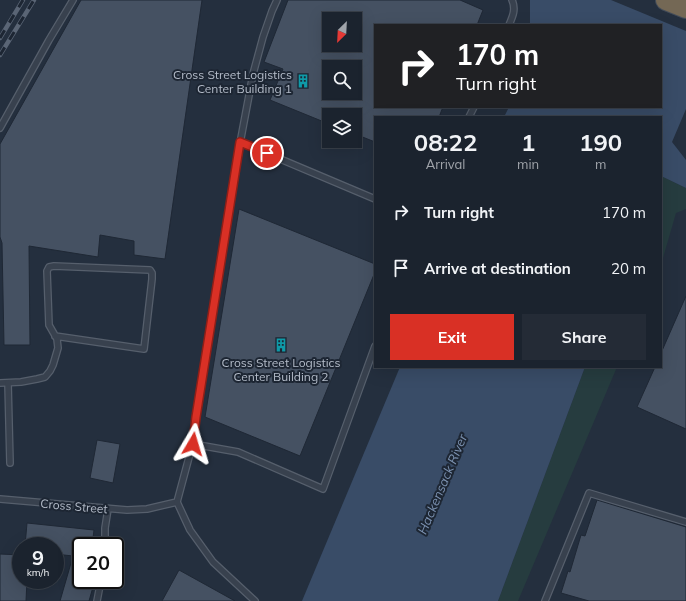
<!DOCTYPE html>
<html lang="en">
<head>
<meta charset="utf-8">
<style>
  :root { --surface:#1b232e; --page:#242b36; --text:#f1f3f6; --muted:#a0a4aa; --line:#39404a; --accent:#d93025 }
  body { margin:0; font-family:Mulish,sans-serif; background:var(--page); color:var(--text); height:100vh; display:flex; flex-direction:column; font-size:15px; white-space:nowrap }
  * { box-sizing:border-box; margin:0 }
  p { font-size:13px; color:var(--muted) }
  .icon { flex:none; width:22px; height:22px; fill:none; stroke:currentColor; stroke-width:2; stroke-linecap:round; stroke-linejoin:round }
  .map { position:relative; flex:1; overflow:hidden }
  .sheet { position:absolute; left:374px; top:116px; width:288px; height:252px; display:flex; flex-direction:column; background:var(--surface); border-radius:0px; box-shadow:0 4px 16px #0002,0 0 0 1px var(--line) }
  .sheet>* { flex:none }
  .hud { position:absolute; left:374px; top:24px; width:288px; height:84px; border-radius:0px; box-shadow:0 4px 16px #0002,0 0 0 1px var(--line); background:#202124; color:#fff; overflow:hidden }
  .needle { width:26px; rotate:204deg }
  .controls { position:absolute; left:322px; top:12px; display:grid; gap:8px }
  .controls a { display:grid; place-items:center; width:40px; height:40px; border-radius:0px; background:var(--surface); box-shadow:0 4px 16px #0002,0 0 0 1px var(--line); font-size:20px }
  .speed { position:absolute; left:12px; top:537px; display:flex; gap:8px; font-size:20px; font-weight:700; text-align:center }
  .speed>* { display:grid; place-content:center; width:52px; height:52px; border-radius:50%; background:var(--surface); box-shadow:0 4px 16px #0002,0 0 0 1px var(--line); line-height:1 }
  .speed small { font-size:10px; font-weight:400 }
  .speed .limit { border:2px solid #111; border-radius:6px; background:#fff; color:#111 }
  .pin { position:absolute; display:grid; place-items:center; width:34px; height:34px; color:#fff; margin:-17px; border:2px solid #fff; border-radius:50%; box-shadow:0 1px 4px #0007 }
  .me { position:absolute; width:44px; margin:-22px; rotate:7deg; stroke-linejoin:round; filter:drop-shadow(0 0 3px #0008) }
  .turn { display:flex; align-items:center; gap:14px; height:84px; padding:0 16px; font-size:18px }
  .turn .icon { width:52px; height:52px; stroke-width:2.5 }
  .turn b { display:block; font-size:28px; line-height:34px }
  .eta { display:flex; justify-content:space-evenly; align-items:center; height:68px; text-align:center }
  .eta b { font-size:24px; font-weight:700; line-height:28px }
  .primary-button { display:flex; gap:8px; margin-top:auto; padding:8px 16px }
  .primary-button a { flex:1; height:46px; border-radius:0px; background:var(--accent); color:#fff; font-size:16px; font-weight:700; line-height:46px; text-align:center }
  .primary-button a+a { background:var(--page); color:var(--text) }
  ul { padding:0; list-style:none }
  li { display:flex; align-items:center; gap:12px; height:56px; padding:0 16px }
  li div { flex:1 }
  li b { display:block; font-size:15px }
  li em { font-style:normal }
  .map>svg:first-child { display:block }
  .green { fill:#263c3f }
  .water { fill:#394c67 }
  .pier { fill:#242f3e }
  .building { fill:#455162; stroke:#1f2835; fill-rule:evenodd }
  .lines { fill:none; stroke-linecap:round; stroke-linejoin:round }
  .lane-casing { stroke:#565f6c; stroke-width:8 }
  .highway-casing { stroke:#434c59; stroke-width:22 }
  .lane { stroke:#38414e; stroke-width:5.5 }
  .highway { stroke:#746855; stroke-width:20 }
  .rail-casing { stroke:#5a6575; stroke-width:4.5 }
  .rail { stroke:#1d2633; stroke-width:3; stroke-dasharray:9; stroke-linecap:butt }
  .route-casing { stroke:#8d1f18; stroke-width:10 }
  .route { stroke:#d93025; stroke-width:7 }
  .labels { text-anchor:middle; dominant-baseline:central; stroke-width:4; stroke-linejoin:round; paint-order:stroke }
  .poi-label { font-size:12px; fill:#b4bcc9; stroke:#1d2633; text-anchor:end }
  .street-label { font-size:12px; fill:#b4bcc9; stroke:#1d2633 }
  .water-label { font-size:13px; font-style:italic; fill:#7c92b1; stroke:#1d2633 }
</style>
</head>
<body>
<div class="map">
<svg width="686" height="601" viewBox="0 0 686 601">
  <rect width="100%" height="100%" fill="#242f3e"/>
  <g class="green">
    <path d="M661,176L686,188V209L676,213L663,258L661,264Z"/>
    <path d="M585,367H617L518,601H498Z"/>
  </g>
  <g class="water">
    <path d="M530,0H686V109L672,142L686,160V188L661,176V117H504L509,107H661V25H530Z"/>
    <path d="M400,367H585L498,601H302Z"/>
  </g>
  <path class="pier" d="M611,0H686V31Z"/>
  <g class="building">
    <path d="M81,0H202L165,259L134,255V241L100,235L98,257L29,246L30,345H4L2,243L0,237V144Z"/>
    <path d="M288,0H460L483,10L477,25H375V107H443L439,117H375V142L355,134V115H329V124L270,100L283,69L264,62ZM329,19H355V45H329ZM329,67H355V93H329Z"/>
    <path d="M239,209L375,264V272L300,456L205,417Z"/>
    <path d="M686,296V429L637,407L655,367H661V353Z"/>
    <path d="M97,440L120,444L113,483L90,478Z"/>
    <path d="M597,500L686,527V601H589L561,593L568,571L570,572L581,535L585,536Z"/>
    <path d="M27,523L94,530L92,546H81V580H95L89,601H60L73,556L55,554V546H25Z"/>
    <path d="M0,554L21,555V580H27L26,601H0Z"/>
    <path d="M179,570L235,601H162Z"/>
  </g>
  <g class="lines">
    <g class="lane-casing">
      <g id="lane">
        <path d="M509,25C513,16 516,9 512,0"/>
        <path d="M469,117L474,107"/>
        <path d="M0,128L49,40L73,0"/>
        <path d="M240,142L375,199"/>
        <path d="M0,383L21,382L37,379L45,377L50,371L53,365L58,348L57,339L49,325L47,271L49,267L54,266L150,270L152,273V279L144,349L55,336"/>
        <path d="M8,383L10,463"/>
        <path d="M193,444L238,452L323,489L375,346"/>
        <path d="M0,499L127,510L147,509L177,502L192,446L196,417L241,138L253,74L263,37L272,11L277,0"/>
        <path d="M177,502L190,530L213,562L255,601"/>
        <path d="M105,546V528L108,509"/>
        <path d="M97,601L101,580"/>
        <path d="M545,601L589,493L686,522"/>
      </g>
    </g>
    <g class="highway-casing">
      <path id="highway" d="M666,0L686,8"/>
    </g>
    <use href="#lane" class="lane"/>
    <use href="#highway" class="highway"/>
    <g class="rail-casing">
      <g id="rail">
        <path d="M0,38L23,0"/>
        <path d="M0,55L34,0"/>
      </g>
    </g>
    <use href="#rail" class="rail"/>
  </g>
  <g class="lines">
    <g class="route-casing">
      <path id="route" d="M193,444L196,417L240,142L267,153"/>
    </g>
    <use href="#route" class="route"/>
  </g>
  <defs>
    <g id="building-bare" transform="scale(1.08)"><path d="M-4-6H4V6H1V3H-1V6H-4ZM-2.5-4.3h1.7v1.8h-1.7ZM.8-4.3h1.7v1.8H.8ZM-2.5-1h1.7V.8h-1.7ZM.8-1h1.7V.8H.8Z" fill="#0f9aa8" stroke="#1d2633" stroke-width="2.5" paint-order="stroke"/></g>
  </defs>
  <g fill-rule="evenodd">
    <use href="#building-bare" x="303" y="81"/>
    <use href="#building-bare" x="281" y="345"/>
  </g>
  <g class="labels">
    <g class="poi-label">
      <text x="292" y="74">Cross Street Logistics<tspan x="292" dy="14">Center Building 1</tspan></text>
      <text x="281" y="362" text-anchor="middle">Cross Street Logistics<tspan x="281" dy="14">Center Building 2</tspan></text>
    </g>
    <g class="street-label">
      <text transform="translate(74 506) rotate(5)">Cross Street</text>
    </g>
    <g class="water-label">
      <text transform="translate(442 484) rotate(-67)">Hackensack River</text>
    </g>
  </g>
</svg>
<div class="controls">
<a><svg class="needle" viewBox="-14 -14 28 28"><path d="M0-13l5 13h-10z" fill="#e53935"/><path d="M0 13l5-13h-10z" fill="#a0a4aa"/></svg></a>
<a><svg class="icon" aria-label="search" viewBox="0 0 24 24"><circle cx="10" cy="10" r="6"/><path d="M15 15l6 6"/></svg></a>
<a><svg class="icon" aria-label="layers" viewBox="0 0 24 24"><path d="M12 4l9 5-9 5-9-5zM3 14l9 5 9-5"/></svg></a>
</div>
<div class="speed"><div>9<small>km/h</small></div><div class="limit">20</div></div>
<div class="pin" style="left:267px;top:153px;background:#d93025"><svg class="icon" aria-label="arrive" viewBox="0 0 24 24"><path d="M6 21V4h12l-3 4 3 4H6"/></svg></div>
<svg class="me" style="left:193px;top:444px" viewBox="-20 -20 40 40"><path d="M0-17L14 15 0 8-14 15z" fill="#d93025" stroke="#fff" stroke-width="4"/></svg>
<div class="hud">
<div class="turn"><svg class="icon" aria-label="right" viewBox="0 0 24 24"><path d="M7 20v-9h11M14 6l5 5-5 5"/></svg><div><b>170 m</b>Turn right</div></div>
</div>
<section class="sheet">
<div class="eta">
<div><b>08:22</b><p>Arrival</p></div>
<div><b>1</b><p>min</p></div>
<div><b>190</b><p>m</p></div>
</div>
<ul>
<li><svg class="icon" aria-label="right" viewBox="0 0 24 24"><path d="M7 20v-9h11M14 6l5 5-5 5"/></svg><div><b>Turn right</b></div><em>170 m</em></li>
<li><svg class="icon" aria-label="arrive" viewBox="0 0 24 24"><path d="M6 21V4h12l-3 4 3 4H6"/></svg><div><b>Arrive at destination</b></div><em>20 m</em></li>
</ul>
<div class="primary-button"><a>Exit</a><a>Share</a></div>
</section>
</div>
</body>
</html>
